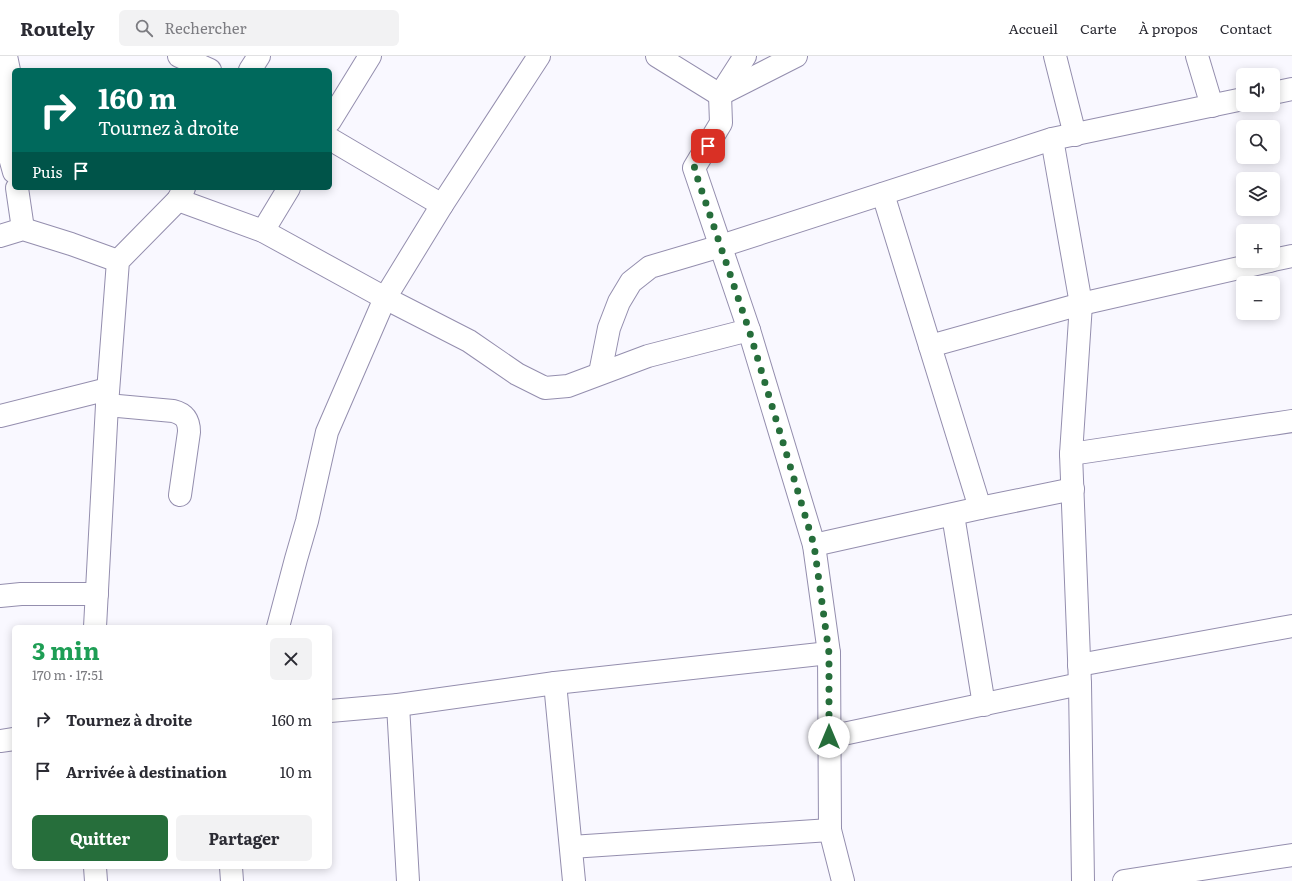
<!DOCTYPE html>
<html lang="fr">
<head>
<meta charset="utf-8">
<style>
  :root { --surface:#fff; --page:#f2f2f3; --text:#2b2b33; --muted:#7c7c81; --line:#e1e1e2; --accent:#266e3b }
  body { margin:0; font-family:Literata,serif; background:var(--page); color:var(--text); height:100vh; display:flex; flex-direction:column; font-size:15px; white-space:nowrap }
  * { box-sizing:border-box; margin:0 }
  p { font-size:13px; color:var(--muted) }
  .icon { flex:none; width:22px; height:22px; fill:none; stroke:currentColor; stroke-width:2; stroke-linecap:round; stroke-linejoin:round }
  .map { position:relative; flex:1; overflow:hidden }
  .details { position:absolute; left:12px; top:569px; width:320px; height:244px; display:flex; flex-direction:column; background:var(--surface); border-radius:6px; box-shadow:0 2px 10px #0003 }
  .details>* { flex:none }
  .banner { position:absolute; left:12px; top:12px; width:320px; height:122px; border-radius:6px; box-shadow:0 2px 10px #0003; background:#00695c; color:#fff; overflow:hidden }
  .buttons { position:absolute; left:1236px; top:12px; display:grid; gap:8px }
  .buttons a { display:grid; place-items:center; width:44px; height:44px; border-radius:6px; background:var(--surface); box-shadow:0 2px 10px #0003; font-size:20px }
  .pin { position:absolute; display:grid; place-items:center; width:34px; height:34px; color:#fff; margin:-17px; border-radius:8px; box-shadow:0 2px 6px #0006 }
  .me { position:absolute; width:44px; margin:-22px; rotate:0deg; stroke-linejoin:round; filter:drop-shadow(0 0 3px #0008) }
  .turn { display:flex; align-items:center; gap:14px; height:84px; padding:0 20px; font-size:18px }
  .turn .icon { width:52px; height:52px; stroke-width:2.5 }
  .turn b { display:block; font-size:28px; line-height:34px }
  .then { display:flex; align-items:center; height:38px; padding:0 20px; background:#0003; gap:8px; font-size:15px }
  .round { display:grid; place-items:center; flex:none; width:42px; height:42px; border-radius:6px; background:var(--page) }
  .headline { display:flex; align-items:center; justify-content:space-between; height:68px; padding:0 20px }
  h1 { font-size:24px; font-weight:700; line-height:30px; color:#1e9e55 }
  .cta { display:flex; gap:8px; margin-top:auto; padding:8px 20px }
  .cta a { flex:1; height:46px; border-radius:6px; background:var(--accent); color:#fff; font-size:16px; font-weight:700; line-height:46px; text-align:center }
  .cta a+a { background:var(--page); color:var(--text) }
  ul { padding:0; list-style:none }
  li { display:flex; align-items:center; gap:12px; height:52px; padding:0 20px }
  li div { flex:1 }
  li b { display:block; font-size:15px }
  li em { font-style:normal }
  header { display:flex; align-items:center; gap:24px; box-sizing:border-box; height:56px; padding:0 20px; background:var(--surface); border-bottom:1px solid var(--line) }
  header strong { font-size:19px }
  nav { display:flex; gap:22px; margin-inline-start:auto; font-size:14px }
  .search { width:280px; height:36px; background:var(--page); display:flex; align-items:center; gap:10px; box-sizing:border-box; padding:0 14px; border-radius:6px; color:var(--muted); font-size:15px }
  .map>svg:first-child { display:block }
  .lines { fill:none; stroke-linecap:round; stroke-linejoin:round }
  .minor-casing { stroke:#948eae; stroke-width:24 }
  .minor { stroke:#fff; stroke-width:22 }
  .route { stroke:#266e3b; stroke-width:7; stroke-dasharray:0 12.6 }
</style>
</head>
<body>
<header>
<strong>Routely</strong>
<div class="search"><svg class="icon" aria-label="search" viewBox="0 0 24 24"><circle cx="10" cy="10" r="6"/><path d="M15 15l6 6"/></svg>Rechercher</div>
<nav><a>Accueil</a><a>Carte</a><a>À propos</a><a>Contact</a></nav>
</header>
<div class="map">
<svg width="1292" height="825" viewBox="0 0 1292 825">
  <rect width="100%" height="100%" fill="#f9f8ff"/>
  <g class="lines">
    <g class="minor-casing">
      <g id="minor">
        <path d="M6,0L11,24L7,91"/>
        <path d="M179,0L210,14"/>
        <path d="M657,0L720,39"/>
        <path d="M745,0L720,39L721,67L694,112L749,274L814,489L829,597L830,774L843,825"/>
        <path d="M1055,0L1075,79"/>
        <path d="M1197,0L1212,50"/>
        <path d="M250,14L259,0"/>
        <path d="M1273,37L1292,33"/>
        <path d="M721,38L796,0"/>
        <path d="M330,65L370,0"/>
        <path d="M330,83L442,149"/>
        <path d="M1052,83L1081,248L1071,398L1080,628L1083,825"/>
        <path d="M0,86L7,91L14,116"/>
        <path d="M17,132L23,173"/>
        <path d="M883,138L980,452"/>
        <path d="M178,144L263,175L385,242L469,285L517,318L545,332L568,330L648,300L749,274"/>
        <path d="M263,175L289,132"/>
        <path d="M0,180L23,173L71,188L118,205"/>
        <path d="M1273,204L1292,200"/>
        <path d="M930,290L1081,248L1270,205"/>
        <path d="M600,317L609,272L619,246L631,226L650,211L721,190L1052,83L1243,43"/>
        <path d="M107,349L173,355C185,358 189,364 189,376L180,439"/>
        <path d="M0,360L108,333"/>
        <path d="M1071,398L1292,365"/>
        <path d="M953,459L984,649"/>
        <path d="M814,489L980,452L1073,433"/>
        <path d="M0,540L21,538H97"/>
        <path d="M95,571L107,349L118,205L178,144L184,132"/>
        <path d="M278,571L296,503L307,465L327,376L385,242L442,149L539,0"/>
        <path d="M1079,609L1292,570"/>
        <path d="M555,627L574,825"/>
        <path d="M398,649L408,825"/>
        <path d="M330,655L398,649L555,627L829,597"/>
        <path d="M829,681L1080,628"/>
        <path d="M0,685L14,683"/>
        <path d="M571,791L830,774"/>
        <path d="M95,811L96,825"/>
        <path d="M231,811L232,825"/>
        <path d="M1124,825L1292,799"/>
      </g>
    </g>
    <use href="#minor" class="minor"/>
  </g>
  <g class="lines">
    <path class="route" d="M708,90L694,112L749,274L814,489L829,597V681"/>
  </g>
</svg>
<div class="buttons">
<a><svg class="icon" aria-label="sound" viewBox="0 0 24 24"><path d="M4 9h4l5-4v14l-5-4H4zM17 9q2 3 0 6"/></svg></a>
<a><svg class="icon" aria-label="search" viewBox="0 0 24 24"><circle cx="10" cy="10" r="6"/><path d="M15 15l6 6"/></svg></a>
<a><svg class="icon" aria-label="layers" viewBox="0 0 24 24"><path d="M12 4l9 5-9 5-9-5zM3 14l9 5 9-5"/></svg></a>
<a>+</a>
<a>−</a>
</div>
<div class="pin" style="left:708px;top:90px;background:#d93025"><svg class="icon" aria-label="arrive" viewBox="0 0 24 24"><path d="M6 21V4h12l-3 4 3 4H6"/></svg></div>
<svg class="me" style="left:829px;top:681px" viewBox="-20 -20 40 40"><circle r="19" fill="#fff"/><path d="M0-13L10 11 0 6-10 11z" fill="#266e3b"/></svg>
<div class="banner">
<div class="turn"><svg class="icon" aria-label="right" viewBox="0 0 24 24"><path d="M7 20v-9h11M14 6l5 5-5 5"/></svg><div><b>160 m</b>Tournez à droite</div></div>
<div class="then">Puis<svg class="icon" aria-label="arrive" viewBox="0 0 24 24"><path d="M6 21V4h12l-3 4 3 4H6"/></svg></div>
</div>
<section class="details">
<div class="headline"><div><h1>3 min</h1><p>170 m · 17:51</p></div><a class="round"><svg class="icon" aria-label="close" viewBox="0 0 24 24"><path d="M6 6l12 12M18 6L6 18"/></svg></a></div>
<ul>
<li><svg class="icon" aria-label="right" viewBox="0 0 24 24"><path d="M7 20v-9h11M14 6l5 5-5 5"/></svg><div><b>Tournez à droite</b></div><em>160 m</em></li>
<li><svg class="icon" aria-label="arrive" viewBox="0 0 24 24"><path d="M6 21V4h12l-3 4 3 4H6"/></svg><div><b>Arrivée à destination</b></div><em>10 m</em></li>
</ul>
<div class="cta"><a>Quitter</a><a>Partager</a></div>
</section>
</div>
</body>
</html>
